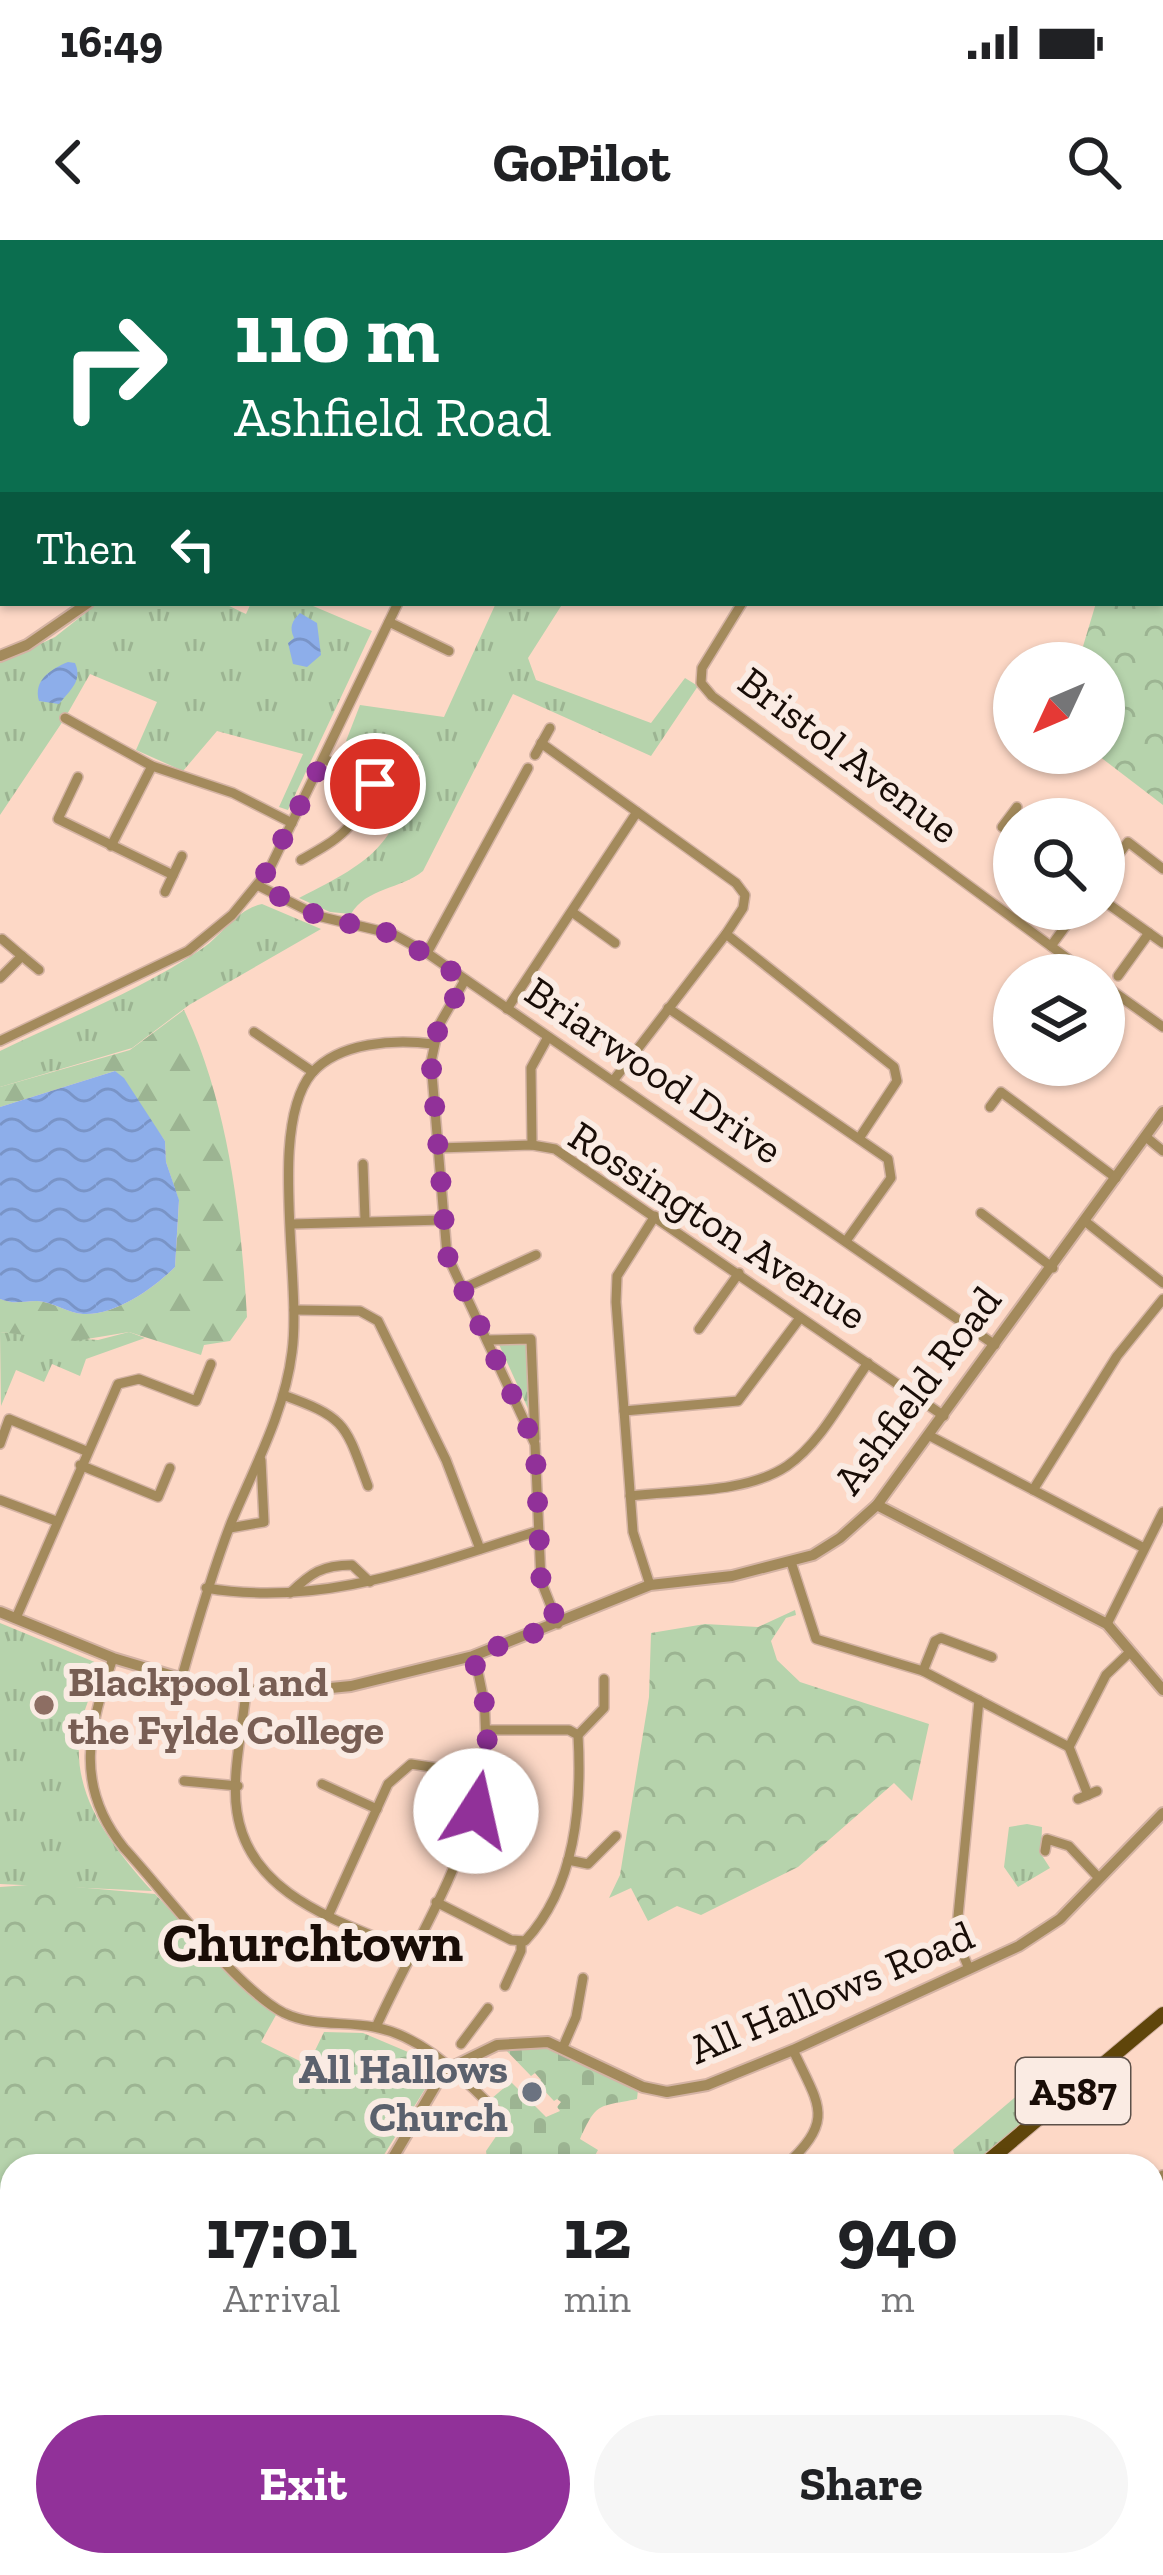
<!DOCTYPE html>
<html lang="en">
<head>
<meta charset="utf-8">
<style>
  :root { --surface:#fff; --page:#f6f6f6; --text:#202124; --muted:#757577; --accent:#913199 }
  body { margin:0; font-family:"Zilla Slab",serif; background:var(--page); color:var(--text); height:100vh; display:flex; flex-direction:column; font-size:45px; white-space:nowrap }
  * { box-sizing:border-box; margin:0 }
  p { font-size:39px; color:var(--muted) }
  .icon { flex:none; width:66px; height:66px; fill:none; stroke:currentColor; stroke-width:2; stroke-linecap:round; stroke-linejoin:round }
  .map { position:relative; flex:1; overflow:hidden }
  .panel { position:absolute; left:0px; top:1914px; width:1164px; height:423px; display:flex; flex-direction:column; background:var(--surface); border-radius:36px 36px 0 0; box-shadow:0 3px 9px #0004 }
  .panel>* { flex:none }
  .banner { position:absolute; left:0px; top:0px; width:1164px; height:366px; box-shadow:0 3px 9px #0004; background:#0b6e4f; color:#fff; overflow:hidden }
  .needle { width:78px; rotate:226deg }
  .fabs { position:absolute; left:993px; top:402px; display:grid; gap:24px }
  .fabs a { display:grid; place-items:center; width:132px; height:132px; border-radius:50%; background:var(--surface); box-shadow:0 3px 9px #0004; font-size:60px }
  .pin { position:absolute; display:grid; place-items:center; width:102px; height:102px; color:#fff; margin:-51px; border:6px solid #fff; border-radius:50%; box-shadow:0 3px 12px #0007 }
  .me { position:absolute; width:132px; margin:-66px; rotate:10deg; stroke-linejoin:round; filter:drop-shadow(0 0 9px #0008) }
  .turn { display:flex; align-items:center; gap:42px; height:252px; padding:0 36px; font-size:54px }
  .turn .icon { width:156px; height:156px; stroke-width:2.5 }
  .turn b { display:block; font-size:84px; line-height:102px }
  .then { display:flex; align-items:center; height:114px; padding:0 36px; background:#0003; gap:24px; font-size:45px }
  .eta { display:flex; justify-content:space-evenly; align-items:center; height:204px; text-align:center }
  .eta b { font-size:72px; font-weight:700; line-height:84px }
  .primary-button { display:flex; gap:24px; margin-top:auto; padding:24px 36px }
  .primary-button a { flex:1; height:138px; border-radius:72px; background:var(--accent); color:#fff; font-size:48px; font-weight:700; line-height:138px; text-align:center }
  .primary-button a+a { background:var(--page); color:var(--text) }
  .status { display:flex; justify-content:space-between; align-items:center; height:84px; padding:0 60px; background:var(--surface); direction:ltr }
  .status svg { height:33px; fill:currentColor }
  header { display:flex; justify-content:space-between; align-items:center; height:156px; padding:0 36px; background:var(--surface); font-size:54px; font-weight:700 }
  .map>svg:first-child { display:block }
  .grass { fill:url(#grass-tufts) }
  .forest { fill:url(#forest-firs) }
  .cemetery { fill:url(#cemetery-stones) }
  .park { fill:url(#park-crowns) }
  .water { fill:url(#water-waves) }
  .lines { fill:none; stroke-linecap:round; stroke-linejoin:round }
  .minor-casing { stroke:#d4b3a4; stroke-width:12 }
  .tertiary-casing { stroke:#d4b3a4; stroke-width:14 }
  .primary-casing { stroke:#d4b3a4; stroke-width:16 }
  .minor { stroke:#a38a5c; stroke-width:9 }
  .tertiary { stroke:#a38a5c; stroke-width:10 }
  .primary { stroke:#5f450a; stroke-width:14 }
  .route { stroke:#913199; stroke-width:21; stroke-dasharray:0 37.8 }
  .education-dot { fill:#8d6e63; stroke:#faebe3; stroke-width:4.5 }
  .worship-dot { fill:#6b7280; stroke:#faebe3; stroke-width:4.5 }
  .labels { text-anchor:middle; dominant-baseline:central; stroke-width:12; stroke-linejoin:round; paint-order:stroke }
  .shield { fill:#faebe3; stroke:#5c5049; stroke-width:3 }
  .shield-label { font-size:39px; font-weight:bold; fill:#190d07 }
  .street-label { font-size:42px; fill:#190d07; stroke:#faebe3 }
  .education-label { font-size:42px; font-weight:bold; fill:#785e54; stroke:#faebe3; text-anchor:start }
  .worship-label { font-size:42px; font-weight:bold; fill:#5b616d; stroke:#faebe3; text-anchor:end }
  .district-label { font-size:54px; font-weight:bold; fill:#190d07; stroke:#faebe3 }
</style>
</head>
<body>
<div class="status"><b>16:49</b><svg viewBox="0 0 49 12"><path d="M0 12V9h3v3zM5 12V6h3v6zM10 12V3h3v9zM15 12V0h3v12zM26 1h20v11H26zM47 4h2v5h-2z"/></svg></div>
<header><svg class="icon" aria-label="back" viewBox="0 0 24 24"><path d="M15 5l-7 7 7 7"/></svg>GoPilot<svg class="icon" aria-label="search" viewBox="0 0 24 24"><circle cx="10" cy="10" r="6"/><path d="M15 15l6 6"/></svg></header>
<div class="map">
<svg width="1163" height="2335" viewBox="0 0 1163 2335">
  <defs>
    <pattern id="grass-tufts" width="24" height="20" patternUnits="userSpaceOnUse" patternTransform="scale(3)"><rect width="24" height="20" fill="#b6d3ac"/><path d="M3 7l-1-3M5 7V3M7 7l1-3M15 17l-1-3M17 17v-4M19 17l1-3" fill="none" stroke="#9cb492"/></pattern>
    <pattern id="forest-firs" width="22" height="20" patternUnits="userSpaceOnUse" patternTransform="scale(3)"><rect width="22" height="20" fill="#b6d3ac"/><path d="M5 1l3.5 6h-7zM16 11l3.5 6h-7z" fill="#9cb492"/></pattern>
    <pattern id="cemetery-stones" width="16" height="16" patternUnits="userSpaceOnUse" patternTransform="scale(3)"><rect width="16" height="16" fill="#b6d3ac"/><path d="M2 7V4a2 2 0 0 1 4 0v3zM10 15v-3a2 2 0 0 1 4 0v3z" fill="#9cb492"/></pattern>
    <pattern id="park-crowns" width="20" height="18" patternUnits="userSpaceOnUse" patternTransform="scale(3)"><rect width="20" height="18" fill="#b6d3ac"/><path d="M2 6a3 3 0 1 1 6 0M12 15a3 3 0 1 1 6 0" fill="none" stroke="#9cb492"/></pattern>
    <pattern id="water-waves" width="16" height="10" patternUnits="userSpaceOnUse" patternTransform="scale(3)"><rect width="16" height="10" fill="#8daeea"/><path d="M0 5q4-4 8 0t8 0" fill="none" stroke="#7994c7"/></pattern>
  </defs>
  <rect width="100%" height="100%" fill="#fdd8c6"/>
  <g class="grass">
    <path d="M98,363H223L246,374L251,363H306L372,391L288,570L279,567L303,514L217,491L183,531L136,510L157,462L90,434L65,478L0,575V423L55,397Z"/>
    <path d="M496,363H563L528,418L536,440L651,483L685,438L698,446L651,516L513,454L423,631C401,649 366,648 351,674L330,672L299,658C382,616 393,606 419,515L346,501L360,465L444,477Z"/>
    <path d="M262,664L321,689L189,765L132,808L0,847V811C68,778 140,751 203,708C223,694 237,669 262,664Z"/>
    <path d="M0,1092L98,1100L129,1092L145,1098L86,1119L80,1136L52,1124L44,1142L16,1130L1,1166Z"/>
    <path d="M531,1099L530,1173L497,1100Z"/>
    <path d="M0,1383L97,1423L99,1430C93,1450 82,1472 80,1493C71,1557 113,1607 152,1651L0,1644Z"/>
    <path d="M1027,1584L1042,1587L1041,1614L1050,1628L1018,1647L1004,1627L1009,1587Z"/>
    <path d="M1027,1847L1041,1862L1040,1871L973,1926H958L953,1910Z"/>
  </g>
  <path class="forest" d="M184,770C228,863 241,974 247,1077L230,1101L204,1105L201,1115L129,1092L75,1101L0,1092V1059C15,1065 22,1061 37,1061C53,1062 68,1073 83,1074C115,1076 154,1048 175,1027L179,961L166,922L165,901L115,831L0,867V847L130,810Z"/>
  <g class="cemetery">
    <path d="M319,0H677L324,3Z"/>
    <path d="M541,1806L638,1850L637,1859C599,1867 597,1861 580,1899L598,1910L589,1926H488L486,1911L508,1879L491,1859L511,1842L546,1877L560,1871L557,1867L561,1862L557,1859L554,1861L538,1844L541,1840L535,1833L531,1836L503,1807Z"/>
  </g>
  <g class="park">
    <path d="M1161,319L1163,320V565L1095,513H1104V423H1078L1096,363H1161Z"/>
    <path d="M795,1370L796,1375L786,1378L771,1401L777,1420L800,1442L929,1484L912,1561L894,1543L798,1627L701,1675L677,1666L648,1681L631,1648L609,1658L620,1635L649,1457L651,1393L705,1384L758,1387Z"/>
    <path d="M42,1644L155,1654L233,1737L276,1775L261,1802L308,1825L324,1792L363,1793L434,1823L435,1833L377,1926H12V2091L0,2084V1647Z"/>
  </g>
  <g class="water">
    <path d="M300,373L317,383L321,415L307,427L293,424L288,403L294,398C289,387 292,381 300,373Z"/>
    <path d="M68,422L75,423C83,441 70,450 59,464L39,461C33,440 51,429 68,422Z"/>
    <path d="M115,831L124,838L165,901L166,922L179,960L175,1027C154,1048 115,1076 83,1074C68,1073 53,1062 37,1061C22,1061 15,1065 0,1059V867Z"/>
  </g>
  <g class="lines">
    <g class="minor-casing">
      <g id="minor">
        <path d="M117,3V0"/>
        <path d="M767,3H770"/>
        <path d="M824,3V0"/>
        <path d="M946,3V0"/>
        <path d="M742,363L702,428L701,443L712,456L1090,735"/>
        <path d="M389,382L449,411"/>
        <path d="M65,478L152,526L233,553L292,583"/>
        <path d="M541,503L736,643L745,655L743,668L726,694L613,841"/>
        <path d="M535,515L550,488"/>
        <path d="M78,537L58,579L173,635"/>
        <path d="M363,546L375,544L403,558"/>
        <path d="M1014,595L1002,587L1017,567"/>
        <path d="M111,606L152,526"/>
        <path d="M301,620C333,602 364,586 363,546L324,518"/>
        <path d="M1104,634L1128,602L1163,629"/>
        <path d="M259,646L318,676L393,694L427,713L995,1105"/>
        <path d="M165,652L182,616"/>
        <path d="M1104,661L1163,703"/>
        <path d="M572,672L615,703"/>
        <path d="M726,694L894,827L897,841L860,897"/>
        <path d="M1051,706L1078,669"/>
        <path d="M427,713L528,528"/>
        <path d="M22,716L39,730"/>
        <path d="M1118,736L1149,693"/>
        <path d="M0,738L22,716L2,699"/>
        <path d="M465,740L439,785L431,822L447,1015L535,1204L541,1341L558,1384"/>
        <path d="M1104,745L1163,787"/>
        <path d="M668,768L888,919L891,938L846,1001"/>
        <path d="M507,769L637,572"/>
        <path d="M254,792L313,832"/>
        <path d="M0,801L188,711L232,675L269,630L398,363"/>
        <path d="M990,867L1001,852L1116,938"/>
        <path d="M1146,897L1163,911"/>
        <path d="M532,905L531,828L548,797"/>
        <path d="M438,908L532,905L555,909L944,1176"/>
        <path d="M363,924L365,980"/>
        <path d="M981,973L1053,1028"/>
        <path d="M1086,982L1163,1043"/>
        <path d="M292,984L443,980"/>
        <path d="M462,1049L536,1015"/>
        <path d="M294,1070L360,1071L378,1081L446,1220L480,1309"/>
        <path d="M699,1089L739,1033"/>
        <path d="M487,1100L531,1099L535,1199"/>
        <path d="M283,1155C347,1178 345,1184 368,1246"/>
        <path d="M624,1171L738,1161L800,1078"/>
        <path d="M930,1196L1144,1308"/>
        <path d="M0,1204L9,1179L86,1211"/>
        <path d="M80,1225L158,1257L170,1228"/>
        <path d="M1033,1250L1117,1116L1163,1059"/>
        <path d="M630,1256C678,1250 745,1254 787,1226C821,1203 844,1156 868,1123"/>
        <path d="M0,1260L56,1281"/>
        <path d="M230,1288L264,1282L261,1220"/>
        <path d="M791,1322L816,1399L923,1431L1069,1507L1106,1435L1130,1412"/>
        <path d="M650,1345L633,1292L616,1062L617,1036L655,976"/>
        <path d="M206,1348C323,1368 428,1325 538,1291"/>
        <path d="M290,1353C311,1333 322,1325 352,1325L370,1342"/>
        <path d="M16,1378L118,1144L139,1139L196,1161L211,1124"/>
        <path d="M1107,1384L1163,1272"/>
        <path d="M113,1418C89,1488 73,1545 124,1608C163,1650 237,1749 284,1773C313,1787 344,1781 374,1787C427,1797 463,1840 501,1875"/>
        <path d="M923,1431L935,1401L941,1398L992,1417"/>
        <path d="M181,1440C196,1387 211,1335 231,1283C254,1228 285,1171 292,1112C302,1040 267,887 312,833C339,802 395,799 433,804"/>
        <path d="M246,1450C243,1488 231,1535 237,1572C250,1658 344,1682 411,1712"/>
        <path d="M578,1495L604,1468V1439"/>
        <path d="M1069,1507L1088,1555"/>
        <path d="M184,1541L238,1546"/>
        <path d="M322,1544L377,1569"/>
        <path d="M1078,1559L1097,1551"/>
        <path d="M1045,1611L1047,1599L1069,1606L1098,1637"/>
        <path d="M568,1620L588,1624L616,1596"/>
        <path d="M436,1662L511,1700L525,1701C576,1646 582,1565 578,1495L569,1490H489"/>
        <path d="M329,1674L388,1544L411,1524L485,1535"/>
        <path d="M969,1729L956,1697L979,1460"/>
        <path d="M505,1746L521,1711V1701"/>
        <path d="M376,1787C430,1667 519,1551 473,1416"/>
        <path d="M461,1804L488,1768"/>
        <path d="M563,1807L576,1777L583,1738"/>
        <path d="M785,1926C836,1879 819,1866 793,1810"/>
        <path d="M1152,1944L1163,1935"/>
        <path d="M1152,2135L1163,2140"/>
        <path d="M0,2201L12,2193"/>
        <path d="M1152,2260L1163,2236"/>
        <path d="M0,2324L12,2316"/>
        <path d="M792,2325L801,2335"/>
        <path d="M918,2332L922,2325"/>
        <path d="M169,2335L183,2325"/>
        <path d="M726,2335L738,2325"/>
        <path d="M1024,2335L1028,2325"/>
        <path d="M1121,2335L1125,2325"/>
      </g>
    </g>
    <g class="tertiary-casing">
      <g id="tertiary">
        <path d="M1161,306L1163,307"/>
        <path d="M0,416L27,405L88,363"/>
        <path d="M877,1265L1107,1384L1163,1450"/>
        <path d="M0,1372L113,1418L210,1447L280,1453L351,1446L473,1416L650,1345L732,1336L813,1315L840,1298L877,1265L1163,872"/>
        <path d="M388,1926L437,1843L452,1827L497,1805L548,1802L643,1847L667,1852L707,1845L793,1810L1019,1706L1060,1679L1163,1573"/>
        <path d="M634,2325L642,2335"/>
        <path d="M311,2335L316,2325"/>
      </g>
    </g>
    <g class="primary-casing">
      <g id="primary">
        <path d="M982,1926L1163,1774"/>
        <path d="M498,2335L512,2325"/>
      </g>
    </g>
    <use href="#minor" class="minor"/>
    <use href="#tertiary" class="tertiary"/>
    <use href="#primary" class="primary"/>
  </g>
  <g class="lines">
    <path class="route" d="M375,544L363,546L324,518L259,646L318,676L393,694L465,740L439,785L431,822L447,1015L535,1204L541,1340L558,1384L472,1416C491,1467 492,1519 476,1571"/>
  </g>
  <circle class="education-dot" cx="44" cy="1465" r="12"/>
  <circle class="worship-dot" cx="532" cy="1852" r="12"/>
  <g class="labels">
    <rect class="shield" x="1016" y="1818" width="114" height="66" rx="9"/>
    <g class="shield-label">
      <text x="1073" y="1851">A587</text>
    </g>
    <g class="street-label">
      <text transform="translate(849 515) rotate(37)">Bristol Avenue</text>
      <text transform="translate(654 830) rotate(34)">Briarwood Drive</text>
      <text transform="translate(718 985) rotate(33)">Rossington Avenue</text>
      <text transform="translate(917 1150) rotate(-53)">Ashfield Road</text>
      <text transform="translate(831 1752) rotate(-23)">All Hallows Road</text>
    </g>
    <g class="education-label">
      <text x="68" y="1441">Blackpool and<tspan x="68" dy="48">the Fylde College</tspan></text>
    </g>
    <g class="worship-label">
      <text x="508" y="1828">All Hallows<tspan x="508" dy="48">Church</tspan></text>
    </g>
    <g class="district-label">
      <text x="313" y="1702">Churchtown</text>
    </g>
  </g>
</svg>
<div class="fabs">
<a><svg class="needle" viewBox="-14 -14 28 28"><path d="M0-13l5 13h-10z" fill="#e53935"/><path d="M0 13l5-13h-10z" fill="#757577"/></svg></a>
<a><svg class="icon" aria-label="search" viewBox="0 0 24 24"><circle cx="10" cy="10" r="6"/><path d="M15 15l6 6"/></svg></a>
<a><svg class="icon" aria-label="layers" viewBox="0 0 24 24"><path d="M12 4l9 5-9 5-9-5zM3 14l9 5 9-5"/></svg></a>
</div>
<div class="pin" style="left:375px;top:544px;background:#d93025"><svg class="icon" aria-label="arrive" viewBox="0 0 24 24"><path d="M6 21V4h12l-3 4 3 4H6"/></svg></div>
<svg class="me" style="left:476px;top:1571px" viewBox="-20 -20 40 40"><circle r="19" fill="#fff"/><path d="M0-13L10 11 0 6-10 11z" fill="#913199"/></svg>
<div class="banner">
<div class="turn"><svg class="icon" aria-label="right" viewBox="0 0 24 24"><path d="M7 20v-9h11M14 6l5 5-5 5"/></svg><div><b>110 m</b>Ashfield Road</div></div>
<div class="then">Then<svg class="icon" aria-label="left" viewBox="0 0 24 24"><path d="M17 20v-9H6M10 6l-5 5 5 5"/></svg></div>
</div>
<section class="panel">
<div class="eta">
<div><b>17:01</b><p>Arrival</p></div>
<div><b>12</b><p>min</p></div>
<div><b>940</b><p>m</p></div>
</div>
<div class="primary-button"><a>Exit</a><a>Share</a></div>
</section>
</div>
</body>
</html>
